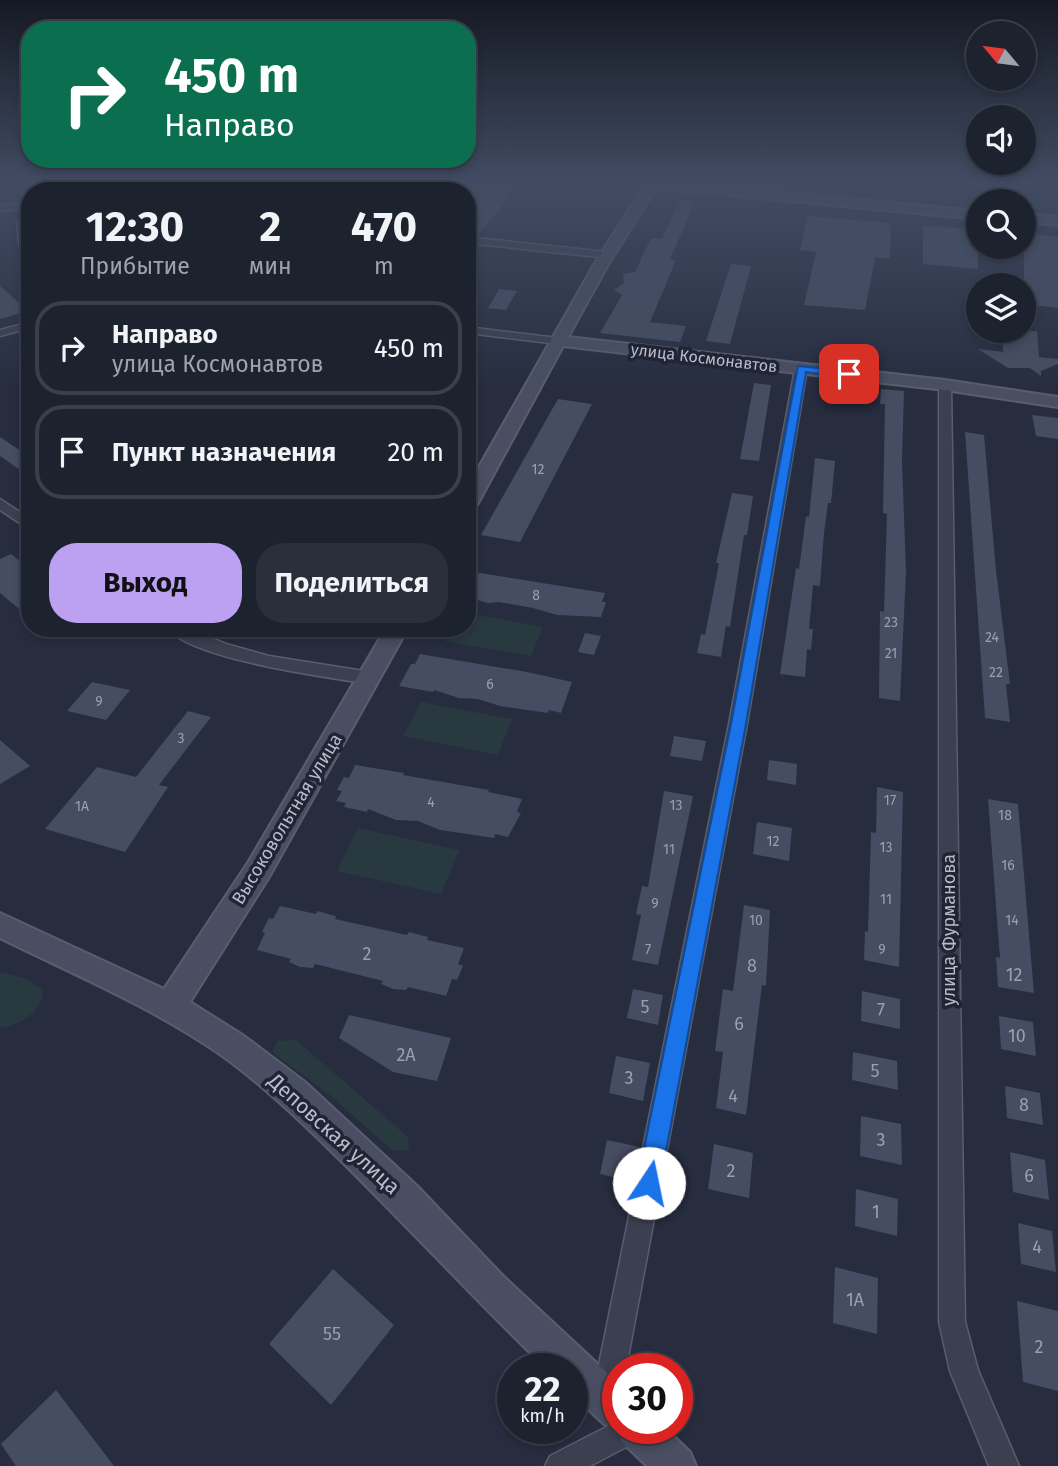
<!DOCTYPE html>
<html lang="ru">
<head>
<meta charset="utf-8">
<style>
  :root { --surface:#1d222f; --page:#2a2f3b; --text:#f1f3f6; --muted:#a0a4aa; --line:#3b3f4b; --accent:#bca0f2 }
  body { margin:0; font-family:"Fira Sans",sans-serif; background:var(--page); color:var(--text); height:100vh; display:flex; flex-direction:column; font-size:26px; white-space:nowrap }
  * { box-sizing:border-box; margin:0 }
  p { font-size:23px; color:var(--muted) }
  .icon { flex:none; width:38px; height:38px; fill:none; stroke:currentColor; stroke-width:2; stroke-linecap:round; stroke-linejoin:round }
  .map { position:relative; flex:1; overflow:hidden }
  .sheet { position:absolute; left:21px; top:182px; width:455px; height:455px; display:flex; flex-direction:column; background:var(--surface); border-radius:28px; box-shadow:0 4px 10px #0003,0 0 0 2px var(--line) }
  .sheet>* { flex:none }
  .top-card { position:absolute; left:21px; top:21px; width:455px; height:147px; border-radius:28px; box-shadow:0 4px 10px #0003,0 0 0 2px var(--line); background:#0b6e4f; color:#fff; overflow:hidden }
  .needle { width:46px; rotate:299deg }
  .controls { position:absolute; left:966px; top:21px; display:grid; gap:14px }
  .controls a { display:grid; place-items:center; width:70px; height:70px; border-radius:50%; background:var(--surface); box-shadow:0 4px 10px #0003,0 0 0 2px var(--line); font-size:35px }
  .speed { position:absolute; left:497px; top:1353px; display:flex; gap:14px; font-size:35px; font-weight:700; text-align:center }
  .speed>* { display:grid; place-content:center; width:91px; height:91px; border-radius:50%; background:var(--surface); box-shadow:0 4px 10px #0003,0 0 0 2px var(--line); line-height:1 }
  .speed small { font-size:18px; font-weight:400 }
  .speed .limit { border:10px solid #d22; background:#fff; color:#111 }
  .pin { position:absolute; display:grid; place-items:center; width:60px; height:60px; color:#fff; margin:-30px; border-radius:14px; box-shadow:0 4px 10px #0006 }
  .me { position:absolute; width:77px; margin:-38px; rotate:11deg; stroke-linejoin:round; filter:drop-shadow(0 0 5px #0008) }
  .turn { display:flex; align-items:center; gap:24px; height:147px; padding:0 28px; font-size:32px }
  .turn .icon { width:91px; height:91px; stroke-width:2.5 }
  .turn b { display:block; font-size:49px; line-height:60px }
  .eta { display:flex; justify-content:space-evenly; align-items:center; height:119px; text-align:center }
  .eta b { font-size:42px; font-weight:700; line-height:49px }
  .action { display:flex; gap:14px; margin-top:auto; padding:14px 28px }
  .action a { flex:1; height:80px; border-radius:28px; background:var(--accent); color:#111; font-size:28px; font-weight:700; line-height:80px; text-align:center }
  .action a+a { background:var(--page); color:var(--text) }
  ul { padding:0; list-style:none }
  li { display:flex; align-items:center; gap:21px; height:94px; margin:0 14px 10px; padding:0 14px; border:4px solid var(--line); border-radius:28px }
  li div { flex:1 }
  li b { display:block; font-size:26px }
  li em { font-style:normal }
  .map>svg:first-child { display:block }
  .green { fill:#293940 }
  .building { fill:#464c61 }
  .lines { fill:none; stroke-linecap:round; stroke-linejoin:round }
  .street-casing { stroke:#595d6d; stroke-width:3 }
  .secondary-casing { stroke:#595d6d; stroke-width:4 }
  .street { fill:#3b3f4f; fill-rule:evenodd }
  .secondary { fill:#494e62; fill-rule:evenodd }
  .route { fill:#1a73e8; stroke:#114b97; stroke-width:2 }
  .labels { text-anchor:middle; dominant-baseline:central; stroke-width:7; stroke-linejoin:round; paint-order:stroke }
  .number-label { font-size:14px; fill:#9c9fb0 }
  .far-street-label { font-size:16px; fill:#b8bbca; stroke:#202434 }
  .street-label { font-size:18px; fill:#b8bbca; stroke:#202434 }
  .near-number-label { font-size:18px; fill:#9c9fb0 }
  .near-street-label { font-size:21px; fill:#b8bbca; stroke:#202434 }
</style>
</head>
<body>
<div class="map">
<svg width="1058" height="1466" viewBox="0 0 1058 1466">
  <rect width="100%" height="100%" fill="#272d3f"/>
  <g class="green">
    <path d="M467,613L543,627L531,656L444,641L450,628H467Z"/>
    <path d="M421,702L512,719L498,755L403,736Z"/>
    <path d="M358,828L459,850L441,894L337,871Z"/>
    <path d="M0,972L24,978L43,990C42,1013 21,1024 0,1028Z"/>
    <path d="M296,1040L408,1137L409,1150H392L331,1096L272,1052L277,1041Z"/>
  </g>
  <g class="building">
    <path d="M467,183H520L478,236L467,234Z"/>
    <path d="M680,200L695,202L670,259L676,260L650,322L686,326L680,342L600,333L622,295L614,290L624,283L623,274L635,272L651,238L662,239Z"/>
    <path d="M807,216L891,223L890,259L875,257L865,310L804,305L816,252L800,250Z"/>
    <path d="M923,226L978,229V269L923,264Z"/>
    <path d="M1024,233L1058,237V308L1024,304Z"/>
    <path d="M731,264L751,266L730,344L706,341Z"/>
    <path d="M0,286L28,311L0,319Z"/>
    <path d="M499,289L517,291L506,310L488,308Z"/>
    <path d="M1002,331H1037L1039,357L1058,359V364L1041,371V376L1030,368H1008L978,349L1003,352Z"/>
    <path d="M754,383L771,385L759,461L740,459Z"/>
    <path d="M881,389L904,391L902,459L906,572L900,701L879,698L880,611L884,612L887,514L883,513L885,404H880Z"/>
    <path d="M558,399L592,404L520,542L481,535Z"/>
    <path d="M1032,415L1058,418V439L1036,436Z"/>
    <path d="M965,432L984,435L996,570L1010,684H1006L1010,722L985,718Z"/>
    <path d="M0,437L30,457V477L0,456Z"/>
    <path d="M815,458L835,461L831,503H828L824,533L820,586L813,585L809,629H813L811,650L807,649L805,677L780,674L796,568L799,569L806,516L809,517Z"/>
    <path d="M732,493L753,496L747,535H744L730,627L726,626L721,657L697,653L701,634L705,635L719,563H716Z"/>
    <path d="M11,554L30,569V618L0,593V559Z"/>
    <path d="M467,571L605,593L602,602H606L601,617L557,615L533,608L499,602L488,603L467,597Z"/>
    <path d="M585,633L601,636L594,655L578,652Z"/>
    <path d="M420,654L527,672L572,682L561,713L549,710L548,713L500,706L478,699L459,698L434,690L433,692L399,686L411,664H415Z"/>
    <path d="M92,682L130,690L106,720L67,711Z"/>
    <path d="M188,711L211,717L159,785L168,787L125,852L45,829L97,767L136,777Z"/>
    <path d="M674,736L706,741L702,761L670,756Z"/>
    <path d="M0,740L30,766L0,784Z"/>
    <path d="M769,760L797,764L796,785L767,780Z"/>
    <path d="M355,765L404,773L403,775L489,790L488,792L522,799L517,812L521,813L508,837L495,834L494,838L440,830L418,821L396,820L368,809L367,812L344,807L346,803L336,801L342,791L337,790L344,777L349,778Z"/>
    <path d="M877,787L903,792L899,967L864,960L865,931L868,932L871,832L876,833Z"/>
    <path d="M664,791L693,796L658,965L632,960L641,915L636,914L642,886L648,887Z"/>
    <path d="M988,799L1018,804L1034,993L998,987L996,957L1000,958Z"/>
    <path d="M757,822L792,828L789,861L753,854Z"/>
    <path d="M744,905L770,910L766,986L762,985L746,1115L716,1108L723,1052L715,1051L723,989L733,991Z"/>
    <path d="M280,906L316,914L317,911L336,916L335,919L407,935L409,932L428,937L427,940L464,948L458,964L463,966L457,980L452,979L446,996L408,987L406,990L393,989L381,984L383,981L315,964L313,968L300,967L289,962L291,959L257,950L265,933L262,932L269,918L273,919Z"/>
    <path d="M633,989L663,995L658,1025L627,1018Z"/>
    <path d="M862,991L900,999V1029L861,1021Z"/>
    <path d="M349,1015L451,1038L437,1081L393,1072L339,1038Z"/>
    <path d="M999,1016L1033,1022L1036,1056L1001,1049Z"/>
    <path d="M853,1052L897,1061L898,1090L852,1080Z"/>
    <path d="M616,1056L650,1063L643,1101L609,1093Z"/>
    <path d="M1005,1086L1040,1093L1043,1125L1007,1118Z"/>
    <path d="M861,1116L901,1124L902,1165L860,1156Z"/>
    <path d="M607,1140L640,1147L633,1182L600,1174Z"/>
    <path d="M714,1144L753,1153L749,1198L708,1189Z"/>
    <path d="M1010,1152L1045,1160L1049,1200L1013,1192Z"/>
    <path d="M856,1189L898,1199L897,1236L855,1226Z"/>
    <path d="M1018,1223L1052,1231L1056,1272L1021,1264Z"/>
    <path d="M835,1267L878,1278L877,1334L833,1323Z"/>
    <path d="M333,1269L394,1325L331,1405L269,1344Z"/>
    <path d="M1017,1301L1058,1311V1391L1023,1382Z"/>
    <path d="M56,1390L114,1466H16L1,1444Z"/>
  </g>
  <g class="lines">
    <g class="street-casing">
      <g id="street">
        <path d="M61,183H71L63,191H53Z"/>
        <path d="M30,203V209L0,211V205Z"/>
        <path d="M30,210V219L27,222L30,265L25,262L19,243L17,222Z"/>
        <path d="M467,237L607,252L612,255L607,258L467,243Z"/>
        <path d="M30,322V328L0,336V330Z"/>
        <path d="M467,327L558,338L564,341L558,344L467,333Z"/>
        <path d="M801,365L807,369L747,724L626,1368H618L616,1409L606,1413L596,1409L592,1399L729,724L795,369Z"/>
        <path d="M945,381L951,385L965,1322L978,1370L1019,1466H989L950,1371L939,1322V385Z"/>
        <path d="M0,499L30,519V530L0,510Z"/>
        <path d="M166,628H187L226,644L269,656L370,672L378,678L370,684C326,677 194,660 166,628Z"/>
        <path d="M618,1421V1428H647L643,1438L590,1466H545L550,1456Z"/>
      </g>
    </g>
    <g class="secondary-casing">
      <g id="secondary">
        <path d="M646,183H683L978,211V219L656,188L609,263L568,337L945,380L1058,397V407L945,390L563,346L477,505L467,511V488L595,263Z"/>
        <path d="M1024,214L1058,217V225L1024,222Z"/>
        <path d="M386,628H408L269,877L190,1002L244,1036L305,1082L417,1186L503,1276L618,1383V1428H665L690,1452L696,1466H647L622,1442L616,1429L604,1424L572,1394V1368H546C472,1297 403,1221 329,1149C295,1116 260,1083 221,1055C152,1007 75,975 0,938V913L164,989L249,861Z"/>
      </g>
    </g>
    <use href="#street" class="street"/>
    <use href="#secondary" class="secondary"/>
  </g>
  <linearGradient id="sky" x2="0" y2="1"><stop stop-color="#151923"/><stop offset="0.47" stop-color="#414c63"/><stop offset="1" stop-color="#414c63" stop-opacity="0"/></linearGradient>
  <rect width="1058" height="388" fill="url(#sky)"/>
  <path class="route" d="M798,366L849,371L855,374L849,378L806,372L746,724L660,1183L656,1191L649,1194L641,1191L637,1183L731,724Z"/>
  <g class="labels">
    <g class="number-label">
      <text x="538" y="469">12</text>
      <text x="536" y="595">8</text>
      <text x="891" y="622">23</text>
      <text x="992" y="637">24</text>
      <text x="891" y="653">21</text>
      <text x="996" y="672">22</text>
      <text x="490" y="684">6</text>
      <text x="99" y="701">9</text>
      <text x="181" y="738">3</text>
      <text x="890" y="800">17</text>
      <text x="431" y="802">4</text>
      <text x="676" y="805">13</text>
      <text x="82" y="806">1А</text>
      <text x="1005" y="815">18</text>
      <text x="773" y="841">12</text>
      <text x="886" y="847">13</text>
      <text x="669" y="849">11</text>
      <text x="1008" y="865">16</text>
      <text x="886" y="899">11</text>
      <text x="655" y="903">9</text>
      <text x="756" y="920">10</text>
      <text x="1012" y="920">14</text>
      <text x="648" y="949">7</text>
      <text x="882" y="949">9</text>
    </g>
    <g class="far-street-label">
      <text transform="translate(704 358) rotate(7)">улица Космонавтов</text>
    </g>
    <g class="street-label">
      <text transform="translate(287 819) rotate(-59)">Высоковольтная улица</text>
      <text transform="translate(949 930) rotate(-90)">улица Фурманова</text>
    </g>
    <g class="near-number-label">
      <text x="367" y="954">2</text>
      <text x="752" y="966">8</text>
      <text x="1014" y="975">12</text>
      <text x="645" y="1007">5</text>
      <text x="881" y="1010">7</text>
      <text x="739" y="1024">6</text>
      <text x="1017" y="1036">10</text>
      <text x="406" y="1055">2А</text>
      <text x="875" y="1071">5</text>
      <text x="629" y="1078">3</text>
      <text x="733" y="1096">4</text>
      <text x="1024" y="1105">8</text>
      <text x="881" y="1140">3</text>
      <text x="731" y="1171">2</text>
      <text x="1029" y="1176">6</text>
      <text x="876" y="1212">1</text>
      <text x="1037" y="1247">4</text>
      <text x="855" y="1300">1А</text>
      <text x="332" y="1334">55</text>
      <text x="1039" y="1347">2</text>
    </g>
    <g class="near-street-label">
      <text transform="translate(334 1134) rotate(42)">Деповская улица</text>
    </g>
  </g>
</svg>
<div class="controls">
<a><svg class="needle" viewBox="-14 -14 28 28"><path d="M0-13l5 13h-10z" fill="#e53935"/><path d="M0 13l5-13h-10z" fill="#a0a4aa"/></svg></a>
<a><svg class="icon" aria-label="sound" viewBox="0 0 24 24"><path d="M4 9h4l5-4v14l-5-4H4zM17 9q2 3 0 6"/></svg></a>
<a><svg class="icon" aria-label="search" viewBox="0 0 24 24"><circle cx="10" cy="10" r="6"/><path d="M15 15l6 6"/></svg></a>
<a><svg class="icon" aria-label="layers" viewBox="0 0 24 24"><path d="M12 4l9 5-9 5-9-5zM3 14l9 5 9-5"/></svg></a>
</div>
<div class="speed"><div>22<small>km/h</small></div><div class="limit">30</div></div>
<div class="pin" style="left:849px;top:374px;background:#d93025"><svg class="icon" aria-label="arrive" viewBox="0 0 24 24"><path d="M6 21V4h12l-3 4 3 4H6"/></svg></div>
<svg class="me" style="left:649px;top:1183px" viewBox="-20 -20 40 40"><circle r="19" fill="#fff"/><path d="M0-13L10 11 0 6-10 11z" fill="#1a73e8"/></svg>
<div class="top-card">
<div class="turn"><svg class="icon" aria-label="right" viewBox="0 0 24 24"><path d="M7 20v-9h11M14 6l5 5-5 5"/></svg><div><b>450 m</b>Направо</div></div>
</div>
<section class="sheet">
<div class="eta">
<div><b>12:30</b><p>Прибытие</p></div>
<div><b>2</b><p>мин</p></div>
<div><b>470</b><p>m</p></div>
</div>
<ul>
<li><svg class="icon" aria-label="right" viewBox="0 0 24 24"><path d="M7 20v-9h11M14 6l5 5-5 5"/></svg><div><b>Направо</b><p>улица Космонавтов</p></div><em>450 m</em></li>
<li><svg class="icon" aria-label="arrive" viewBox="0 0 24 24"><path d="M6 21V4h12l-3 4 3 4H6"/></svg><div><b>Пункт назначения</b></div><em>20 m</em></li>
</ul>
<div class="action"><a>Выход</a><a>Поделиться</a></div>
</section>
</div>
</body>
</html>
